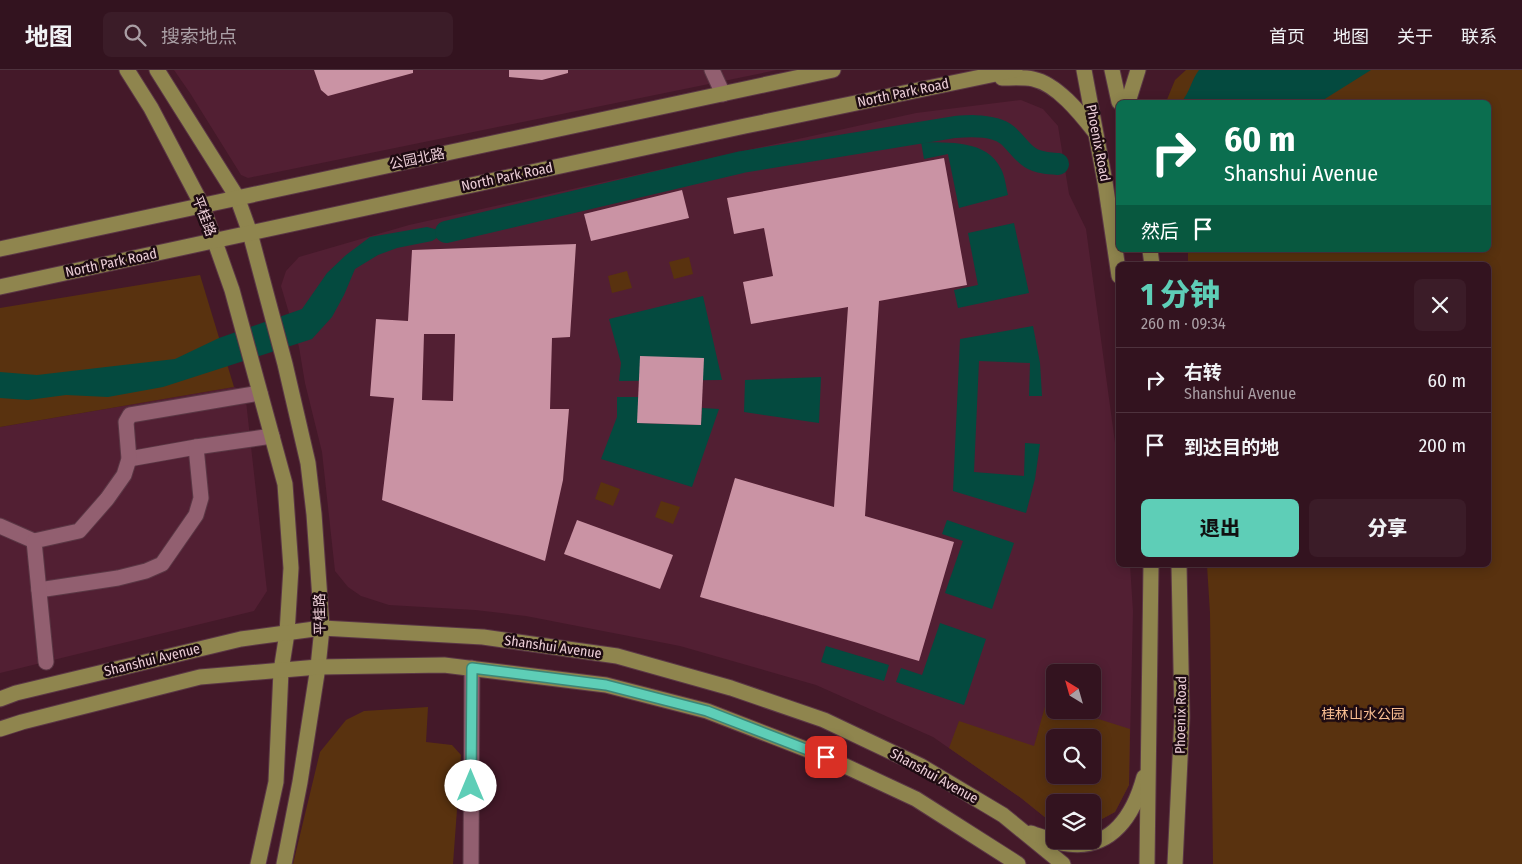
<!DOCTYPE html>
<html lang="zh">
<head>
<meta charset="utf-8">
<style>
  :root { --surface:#33131f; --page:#3b1c28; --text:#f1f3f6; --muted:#a99ea4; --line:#4e323d; --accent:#5eceb7 }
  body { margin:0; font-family:"Fira Sans Condensed","Noto Sans SC",sans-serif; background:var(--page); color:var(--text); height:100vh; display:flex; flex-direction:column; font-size:19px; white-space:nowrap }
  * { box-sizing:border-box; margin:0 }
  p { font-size:16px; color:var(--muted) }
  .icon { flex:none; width:28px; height:28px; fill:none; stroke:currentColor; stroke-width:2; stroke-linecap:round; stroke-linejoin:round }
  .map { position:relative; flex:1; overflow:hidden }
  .side { position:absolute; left:1116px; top:192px; width:375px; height:305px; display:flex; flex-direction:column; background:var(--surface); border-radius:8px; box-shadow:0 2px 12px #0003,0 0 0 1px var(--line) }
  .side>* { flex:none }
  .hud { position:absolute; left:1116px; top:30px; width:375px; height:152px; border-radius:8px; box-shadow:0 2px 12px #0003,0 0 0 1px var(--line); background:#0b6e4f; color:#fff; overflow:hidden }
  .needle { width:32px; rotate:323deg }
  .fabs { position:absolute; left:1046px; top:594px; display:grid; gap:10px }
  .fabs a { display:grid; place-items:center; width:55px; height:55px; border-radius:8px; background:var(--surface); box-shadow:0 2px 12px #0003,0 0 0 1px var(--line); font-size:25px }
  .pin { position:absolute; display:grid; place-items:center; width:42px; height:42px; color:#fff; margin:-21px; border-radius:10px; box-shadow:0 2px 8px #0006 }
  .me { position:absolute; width:55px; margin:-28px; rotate:0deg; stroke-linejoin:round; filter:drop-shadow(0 0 4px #0008) }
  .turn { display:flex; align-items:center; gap:18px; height:105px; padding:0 25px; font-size:22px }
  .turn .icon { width:65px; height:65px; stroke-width:2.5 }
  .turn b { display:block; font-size:35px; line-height:42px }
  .then { display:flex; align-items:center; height:48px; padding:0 25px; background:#0003; gap:10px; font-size:19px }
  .round { display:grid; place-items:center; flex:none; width:52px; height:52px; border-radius:8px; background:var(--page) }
  .head { display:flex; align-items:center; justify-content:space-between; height:85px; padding:0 25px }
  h1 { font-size:30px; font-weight:800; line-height:38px; color:var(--accent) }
  .primary-button { display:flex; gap:10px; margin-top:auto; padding:10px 25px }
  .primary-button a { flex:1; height:58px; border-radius:8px; background:var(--accent); color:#111; font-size:20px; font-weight:800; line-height:58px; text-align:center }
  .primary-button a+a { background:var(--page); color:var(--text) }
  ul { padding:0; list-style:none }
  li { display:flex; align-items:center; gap:15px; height:65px; padding:0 25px; border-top:1px solid var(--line) }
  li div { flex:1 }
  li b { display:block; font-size:19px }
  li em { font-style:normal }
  header { display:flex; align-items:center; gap:30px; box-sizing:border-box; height:70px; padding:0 25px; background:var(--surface); border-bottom:1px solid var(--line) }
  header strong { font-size:24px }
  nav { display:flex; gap:28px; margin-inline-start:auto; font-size:18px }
  .search { width:350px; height:45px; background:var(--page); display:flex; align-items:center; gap:12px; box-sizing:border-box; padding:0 18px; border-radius:8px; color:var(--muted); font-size:19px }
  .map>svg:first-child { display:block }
  .built { fill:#521f33; fill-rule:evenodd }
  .green { fill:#59320f; fill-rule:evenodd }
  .water { fill:#044a3f }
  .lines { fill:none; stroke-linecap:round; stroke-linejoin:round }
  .river { stroke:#044a3f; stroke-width:22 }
  .building { fill:#ca93a4; fill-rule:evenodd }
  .minor-casing { stroke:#5b3745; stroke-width:17 }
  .major-casing { stroke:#5b3745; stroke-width:17 }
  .minor { stroke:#925f70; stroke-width:15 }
  .major { stroke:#8f854e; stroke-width:15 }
  .route-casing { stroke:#3d8677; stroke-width:12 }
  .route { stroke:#5eceb7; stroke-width:9 }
  .labels { text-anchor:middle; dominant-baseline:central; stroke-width:5; stroke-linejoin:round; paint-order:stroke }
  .street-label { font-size:14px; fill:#edcfd8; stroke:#1e0b12 }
  .park-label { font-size:14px; fill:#f8bd91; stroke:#1e0b12 }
</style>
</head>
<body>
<header>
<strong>地图</strong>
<div class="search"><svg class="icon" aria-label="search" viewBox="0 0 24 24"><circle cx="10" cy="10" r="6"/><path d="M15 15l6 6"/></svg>搜索地点</div>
<nav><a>首页</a><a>地图</a><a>关于</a><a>联系</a></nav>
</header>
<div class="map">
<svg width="1522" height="794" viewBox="0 0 1522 794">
  <rect width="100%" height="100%" fill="#441929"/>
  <g class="built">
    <path d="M174,0H777L248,108L241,105L238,100L190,23Z"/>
    <path d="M1021,30L1043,39L1058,56L1069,124L1086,159L1119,402V495H1130L1133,541L1129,715L1115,742L1093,754L1092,732H1055V754L1052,753L1021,728L933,667L816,615L680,576L526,546L475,540L389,535L361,526L348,517L335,501L322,382L305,313L299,277L281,216L286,201L299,187L409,155L916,43ZM1055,602H1092V640H1055ZM1055,668H1092V705H1055Z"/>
    <path d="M234,317L245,322L267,521L254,541L0,603V357Z"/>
  </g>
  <g class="green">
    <path d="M1186,0H1522V794H1213L1210,543L1207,495H1489V195H1188V180H1489V32H1166L1175,10Z"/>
    <path d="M689,187L693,204L674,209L669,192Z"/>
    <path d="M627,201L632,218L612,223L608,206Z"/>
    <path d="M200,205L234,317L0,357V238Z"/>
    <path d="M601,412L620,419L613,436L595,429Z"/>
    <path d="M661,431L680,437L673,454L655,447Z"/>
    <path d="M1046,633L1055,635V640H1070L1130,659L1129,715L1115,742L1093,754L1092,732H1055V754L1052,753L1021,728L949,678L959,651L1034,676ZM1055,668H1092V705H1055Z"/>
    <path d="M428,637L426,672L452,675L461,685L453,794H293L320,682L346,650L364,641Z"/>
  </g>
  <g class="water">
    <path d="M1199,0H1371L1320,32H1181C1190,23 1191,10 1199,0Z"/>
    <path d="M921,72C948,73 987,69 1001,99C1005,106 1006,117 1008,125L959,138L948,84L924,89Z"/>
    <path d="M1014,153L1029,223L958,238L954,220L978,215L968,163Z"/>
    <path d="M427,157L446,162L432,171L397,178L378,185L355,199L344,225L332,247L312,269L163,317L108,327L66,325L28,330L0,328V302L37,305L175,289L219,268L302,239L327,203L346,185L370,167Z"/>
    <path d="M703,226L722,310L619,311L621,293L609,249Z"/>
    <path d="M1033,256L1040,293L1042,326H1029L1030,293L979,291L974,402L1024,406L1025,373L1040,374L1035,409L1026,443L953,421L960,269Z"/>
    <path d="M821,307L819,353L744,342L745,310Z"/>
    <path d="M617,327H638V353L701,355L702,338L719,339L692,417L601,389L617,347Z"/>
    <path d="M947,450L1014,473L992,539L945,523L963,471L942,464Z"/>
    <path d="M940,553L986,569L964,635L896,612L901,598L922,605Z"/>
    <path d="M826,576L889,595L884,611L821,592Z"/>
  </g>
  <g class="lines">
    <path class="river" d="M446,162L742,92L955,57C968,56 982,55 995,59C1011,63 1016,77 1028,86C1036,93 1048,93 1058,94"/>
  </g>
  <g class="building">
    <path d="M314,0H413V3L328,26L321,20Z"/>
    <path d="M509,0H568V3L542,10L509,7Z"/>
    <path d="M944,88L967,215L879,231L865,446L954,472L919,591L700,527L735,408L834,437L848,237L751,254L743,212L773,206L764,158L734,164L727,128Z"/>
    <path d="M682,120L689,148L591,171L584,144Z"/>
    <path d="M576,174L570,267L552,268L550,339H569L563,410L545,491L382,430L394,328L370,326L376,249L408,251L412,180ZM424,264H455L453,331L422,330Z"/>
    <path d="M640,286L704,288L701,355L637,353Z"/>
    <path d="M577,450L673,485L660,519L564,484Z"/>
  </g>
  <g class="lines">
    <g class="minor-casing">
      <g id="minor">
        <path d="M712,0L723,24"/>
        <path d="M129,389L196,377"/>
        <path d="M0,456L34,471"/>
        <path d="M39,520L118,508L146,501L162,494L196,445L201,428L196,377L272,366"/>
        <path d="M46,592L34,471L79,461L107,429L124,405L129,389L126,352L130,345L260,323"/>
        <path d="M471,794L472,598"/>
      </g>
    </g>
    <g class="major-casing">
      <g id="major">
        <path d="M127,0L151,38L202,135L232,220L285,414L291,498L287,563L281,601L276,712L258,794"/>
        <path d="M157,0L237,127L250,163L285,294L308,393L314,444L322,558L318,597L300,712L284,794"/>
        <path d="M1084,0L1105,112L1119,206"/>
        <path d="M1112,0L1119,32"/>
        <path d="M1002,8C1011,8 1024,7 1033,9C1057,14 1080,43 1095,62"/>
        <path d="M1128,32L1138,0"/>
        <path d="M0,179L833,0"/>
        <path d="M1150,180L1152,195"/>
        <path d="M0,217L745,56L1015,0"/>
        <path d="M0,629L16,623L241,569L322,558L483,567L617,586L731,618L824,650L921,696L1003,745L1063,794"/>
        <path d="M0,659L22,652L200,607L318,597L444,595L606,615L707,641L826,687L916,729L1018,794"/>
        <path d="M1031,763C1043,767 1056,773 1068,774C1112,780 1134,744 1144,707"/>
        <path d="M1147,794L1151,495"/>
        <path d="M1175,794L1182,647L1179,495"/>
      </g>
    </g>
    <use href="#minor" class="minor"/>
    <use href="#major" class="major"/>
  </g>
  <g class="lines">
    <g class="route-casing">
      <path id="route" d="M471,716L472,598L606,615L707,641L826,687"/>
    </g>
    <use href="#route" class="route"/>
  </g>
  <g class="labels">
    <g class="street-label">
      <text transform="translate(903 23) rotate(-12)">North Park Road</text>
      <text transform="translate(1098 73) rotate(79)">Phoenix Road</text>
      <text transform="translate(417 89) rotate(-12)">公园北路</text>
      <text transform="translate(507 107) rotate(-12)">North Park Road</text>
      <text transform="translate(204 146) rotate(69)">平桂路</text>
      <text transform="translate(111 193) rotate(-12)">North Park Road</text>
      <text transform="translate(320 544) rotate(-91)">平桂路</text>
      <text transform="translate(553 577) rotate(8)">Shanshui Avenue</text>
      <text transform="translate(152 590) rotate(-14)">Shanshui Avenue</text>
      <text transform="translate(1181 645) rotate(-89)">Phoenix Road</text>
      <text transform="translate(934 706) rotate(29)">Shanshui Avenue</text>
    </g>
    <g class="park-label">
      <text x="1363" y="644">桂林山水公园</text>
    </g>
  </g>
</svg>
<div class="fabs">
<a><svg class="needle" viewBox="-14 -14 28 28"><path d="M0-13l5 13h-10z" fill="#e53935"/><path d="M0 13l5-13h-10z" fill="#a99ea4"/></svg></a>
<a><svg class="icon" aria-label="search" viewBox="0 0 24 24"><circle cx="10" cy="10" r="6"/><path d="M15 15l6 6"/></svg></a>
<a><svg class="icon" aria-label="layers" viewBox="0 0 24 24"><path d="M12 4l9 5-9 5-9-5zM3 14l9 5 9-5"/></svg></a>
</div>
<div class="pin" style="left:826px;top:687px;background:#d93025"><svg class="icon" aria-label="arrive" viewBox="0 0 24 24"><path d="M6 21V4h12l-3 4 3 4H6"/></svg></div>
<svg class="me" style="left:471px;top:716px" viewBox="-20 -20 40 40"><circle r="19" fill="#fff"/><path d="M0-13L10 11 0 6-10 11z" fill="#5eceb7"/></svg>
<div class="hud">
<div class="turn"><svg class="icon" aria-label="right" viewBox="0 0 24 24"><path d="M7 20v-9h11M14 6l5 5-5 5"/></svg><div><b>60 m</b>Shanshui Avenue</div></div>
<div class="then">然后<svg class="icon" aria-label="arrive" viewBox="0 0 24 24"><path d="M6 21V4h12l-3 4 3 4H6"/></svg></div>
</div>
<section class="side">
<div class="head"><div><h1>1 分钟</h1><p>260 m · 09:34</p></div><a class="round"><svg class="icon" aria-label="close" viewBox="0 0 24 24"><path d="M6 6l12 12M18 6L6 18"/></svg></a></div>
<ul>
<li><svg class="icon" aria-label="right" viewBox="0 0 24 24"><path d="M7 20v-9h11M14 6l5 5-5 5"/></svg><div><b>右转</b><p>Shanshui Avenue</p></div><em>60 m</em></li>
<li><svg class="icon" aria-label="arrive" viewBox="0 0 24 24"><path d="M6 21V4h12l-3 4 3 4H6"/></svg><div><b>到达目的地</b></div><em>200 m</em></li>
</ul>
<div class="primary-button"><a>退出</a><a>分享</a></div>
</section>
</div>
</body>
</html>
